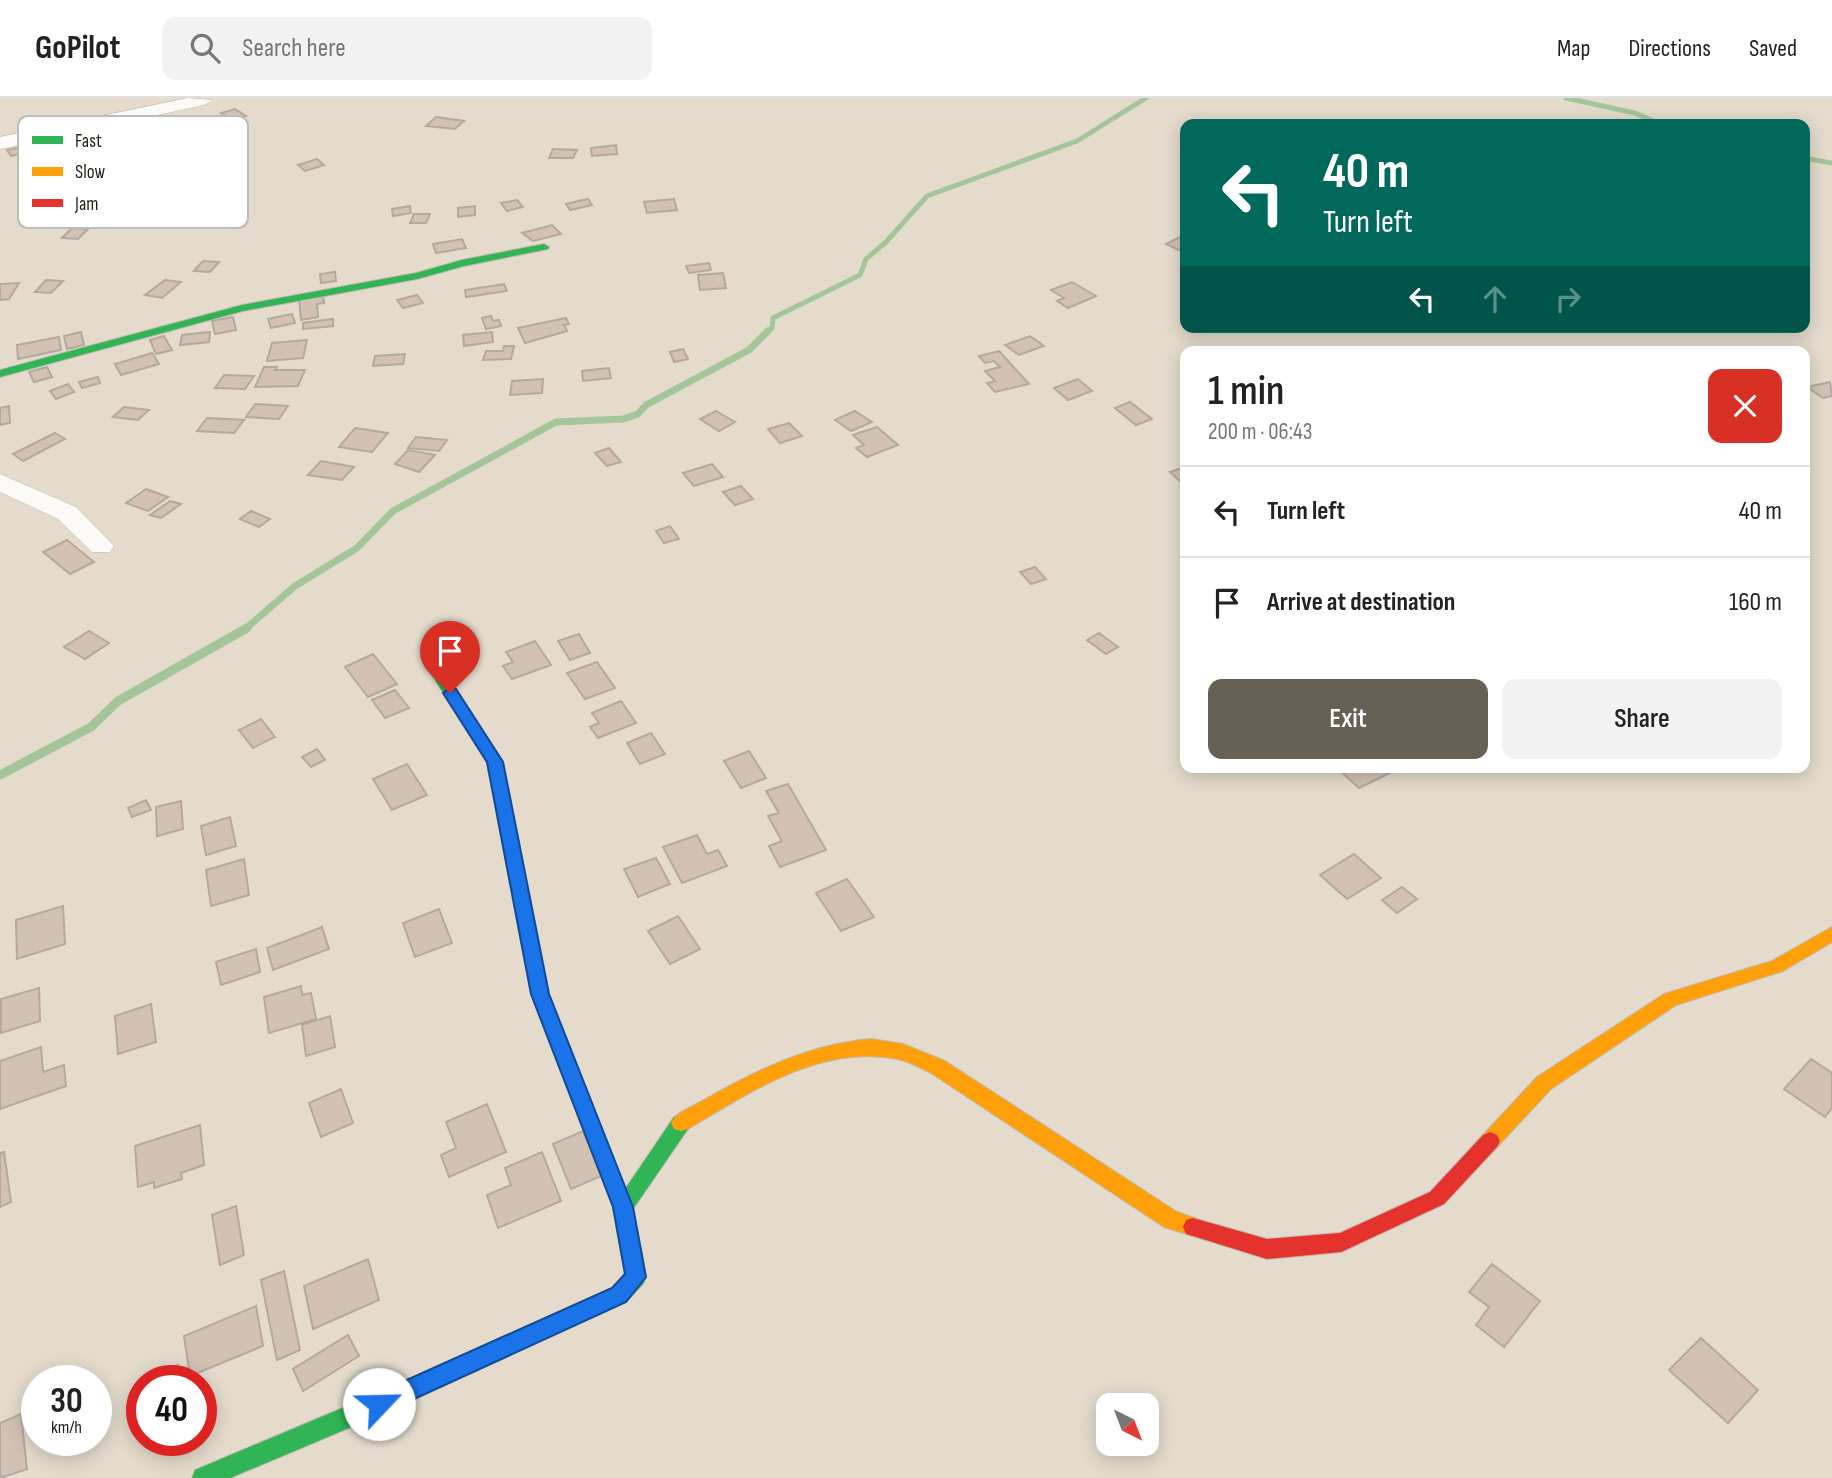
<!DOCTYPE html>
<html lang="en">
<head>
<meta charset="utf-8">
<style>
  :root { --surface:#fff; --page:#f2f2f2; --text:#222; --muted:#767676; --line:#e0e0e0; --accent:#676054 }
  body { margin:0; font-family:"Sofia Sans Condensed",sans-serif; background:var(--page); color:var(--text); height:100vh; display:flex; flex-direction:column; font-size:26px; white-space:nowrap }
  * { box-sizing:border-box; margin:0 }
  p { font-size:23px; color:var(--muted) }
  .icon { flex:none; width:38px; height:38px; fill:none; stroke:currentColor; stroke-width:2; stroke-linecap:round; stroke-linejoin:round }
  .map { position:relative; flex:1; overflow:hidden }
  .sheet { position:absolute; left:1180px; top:248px; width:630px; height:427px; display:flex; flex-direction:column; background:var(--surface); border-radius:14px; box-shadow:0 4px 18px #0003 }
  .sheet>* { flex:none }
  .guide { position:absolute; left:1180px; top:21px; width:630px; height:214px; border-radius:14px; box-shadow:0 4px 18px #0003; background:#00695c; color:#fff; overflow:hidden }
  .needle { width:46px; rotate:138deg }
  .fabs { position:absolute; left:1096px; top:1295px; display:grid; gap:14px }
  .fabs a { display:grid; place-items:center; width:63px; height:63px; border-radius:14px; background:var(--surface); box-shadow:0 4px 18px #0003; font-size:35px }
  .speed { position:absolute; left:21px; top:1267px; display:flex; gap:14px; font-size:35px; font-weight:700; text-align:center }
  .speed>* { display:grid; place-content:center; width:91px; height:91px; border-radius:50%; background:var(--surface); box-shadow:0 4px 18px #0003; line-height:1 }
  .speed small { font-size:18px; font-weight:400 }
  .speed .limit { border:10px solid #d22; background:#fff; color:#111 }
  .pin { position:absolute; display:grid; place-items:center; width:60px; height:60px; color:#fff; margin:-72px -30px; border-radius:50% 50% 50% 0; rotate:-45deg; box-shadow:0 0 7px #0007 }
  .pin .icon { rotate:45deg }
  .me { position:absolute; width:77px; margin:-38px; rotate:66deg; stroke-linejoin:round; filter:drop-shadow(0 0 5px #0008) }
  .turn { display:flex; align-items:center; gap:24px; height:147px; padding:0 28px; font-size:32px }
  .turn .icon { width:91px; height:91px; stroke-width:2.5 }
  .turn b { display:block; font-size:49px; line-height:60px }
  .lanes { display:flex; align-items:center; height:66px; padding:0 28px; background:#0003; justify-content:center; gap:35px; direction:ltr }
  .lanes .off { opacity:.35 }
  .round { display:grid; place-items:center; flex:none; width:74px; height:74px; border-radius:14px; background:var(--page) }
  .overview { display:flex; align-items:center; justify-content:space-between; height:119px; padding:0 28px }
  h1 { font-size:42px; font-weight:600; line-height:52px }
  .cta { display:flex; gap:14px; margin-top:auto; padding:14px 28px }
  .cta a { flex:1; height:80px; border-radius:14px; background:var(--accent); color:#fff; font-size:28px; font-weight:600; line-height:80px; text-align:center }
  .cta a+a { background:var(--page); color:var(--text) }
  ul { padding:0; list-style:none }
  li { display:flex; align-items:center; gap:21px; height:91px; padding:0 28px; border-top:2px solid var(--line) }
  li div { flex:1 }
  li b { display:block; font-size:26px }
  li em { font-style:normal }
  header { display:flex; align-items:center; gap:42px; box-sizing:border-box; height:98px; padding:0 35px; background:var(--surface); border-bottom:2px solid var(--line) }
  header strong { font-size:33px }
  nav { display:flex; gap:38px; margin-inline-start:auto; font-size:24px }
  .search { width:490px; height:63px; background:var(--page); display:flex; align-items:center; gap:18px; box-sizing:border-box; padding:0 24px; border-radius:14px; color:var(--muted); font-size:26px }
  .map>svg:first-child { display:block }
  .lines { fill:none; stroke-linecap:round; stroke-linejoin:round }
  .stream-far2 { stroke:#a4c59a; stroke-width:5 }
  .stream-far1 { stroke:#a4c59a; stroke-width:7 }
  .stream { stroke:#a4c59a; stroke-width:9 }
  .building { fill:#d3c2b4; stroke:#b3aa9f; stroke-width:2 }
  .street-casing { stroke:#bfb9ac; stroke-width:1 }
  .fast-casing { stroke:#bfb9ac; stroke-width:2 }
  .slow-casing { stroke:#bfb9ac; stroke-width:2 }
  .jam-casing { stroke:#bfb9ac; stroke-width:2 }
  .street { fill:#fbfaf7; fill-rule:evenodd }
  .fast { fill:#30b455; fill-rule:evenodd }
  .slow { fill:#ff9f0a; fill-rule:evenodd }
  .jam { fill:#e5322d; fill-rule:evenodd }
  .route { fill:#1a73e8; stroke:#114b97; stroke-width:2 }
  .key { fill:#fff; stroke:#bdbcb8; stroke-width:2 }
  .key-label { font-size:19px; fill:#241e14 }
</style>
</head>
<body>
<header>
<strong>GoPilot</strong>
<div class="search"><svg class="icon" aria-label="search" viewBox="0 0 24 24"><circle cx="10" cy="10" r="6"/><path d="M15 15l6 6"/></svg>Search here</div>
<nav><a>Map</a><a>Directions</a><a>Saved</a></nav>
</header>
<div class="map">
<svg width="1832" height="1380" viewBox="0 0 1832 1380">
  <rect width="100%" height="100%" fill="#e4dbcc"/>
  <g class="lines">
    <g class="stream-far2">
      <path d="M1566,0L1635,15L1660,26"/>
      <path d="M1804,60L1832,65"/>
      <path d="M767,235L772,230L773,220L860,177L866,161L886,144L927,98L1077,43L1146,0"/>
    </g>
    <path class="stream-far1" d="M244,532L295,488L357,450L393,413L556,324L623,321L638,316L646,307L749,252L768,233"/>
    <path class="stream" d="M0,677L91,629L118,603L247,530"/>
  </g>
  <g class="building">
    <path d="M235,11L246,18L232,22L221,15Z"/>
    <path d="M436,19L464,23L455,31L426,28Z"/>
    <path d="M53,43L56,47L11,58L7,52Z"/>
    <path d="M616,47L617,56L592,58L591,50Z"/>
    <path d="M553,51L577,52L573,60H549Z"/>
    <path d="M317,61L324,67L305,73L298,67Z"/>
    <path d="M588,101L592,107L570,112L566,106Z"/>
    <path d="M674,101L677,112L647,115L644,104Z"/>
    <path d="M517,102L523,109L507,113L501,105Z"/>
    <path d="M410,108L411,115L393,118L392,111Z"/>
    <path d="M475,108V117L458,119V110Z"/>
    <path d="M414,116H430L426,125H410Z"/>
    <path d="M552,127L561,136L533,143L522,135Z"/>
    <path d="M72,130L88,131L78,141L62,140Z"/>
    <path d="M1182,138L1185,155L1166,146Z"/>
    <path d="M462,141L466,150L436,155L433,146Z"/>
    <path d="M203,163L219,164L210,174L194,173Z"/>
    <path d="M709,165L711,172L689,175L686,168Z"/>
    <path d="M335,174L336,183L321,185L320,176Z"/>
    <path d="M723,175L726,190L700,192L698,177Z"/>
    <path d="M46,182L63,183L51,195L35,194Z"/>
    <path d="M165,182L181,184L162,200L145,197Z"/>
    <path d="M1072,184L1096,198L1068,210L1057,203L1064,200L1051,192Z"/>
    <path d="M19,185L9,201L0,202V186Z"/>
    <path d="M504,186L507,193L466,199L465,192Z"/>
    <path d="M417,197L423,205L403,210L397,202Z"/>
    <path d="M323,198L324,205L317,206L318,219L301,222L299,201Z"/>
    <path d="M292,216L295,225L271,230L268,221Z"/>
    <path d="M491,218L493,223L499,222L501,228L486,231L482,220Z"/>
    <path d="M233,219L236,232L215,236L212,223Z"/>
    <path d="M566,220L569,226L564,227L567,233L525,245L518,230Z"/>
    <path d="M333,221V228L303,231V225Z"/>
    <path d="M81,234L84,247L67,251L64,238Z"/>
    <path d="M210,234L209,244L180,247L182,237Z"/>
    <path d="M492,234L493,244L464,248L463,237Z"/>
    <path d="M164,238L172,252L156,256L150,242Z"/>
    <path d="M1030,238L1044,248L1019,257L1005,247Z"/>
    <path d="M59,239L61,252L18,261L17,247Z"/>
    <path d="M307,242L303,260L267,263L272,245Z"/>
    <path d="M504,248H514L511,261L483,262L486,253H503Z"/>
    <path d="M683,251L688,261L674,264L670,254Z"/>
    <path d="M999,253L1029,286L995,294L987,285L995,283L985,273L1000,269L994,263L985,265L979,258Z"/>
    <path d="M152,255L159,266L121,277L115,266Z"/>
    <path d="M405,256L403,266L373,268L375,258Z"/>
    <path d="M47,269L52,279L34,284L29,274Z"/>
    <path d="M264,269H277L275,272H305L298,288L255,289Z"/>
    <path d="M609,270L611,280L583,283L582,273Z"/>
    <path d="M224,277L254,278L245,291L215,290Z"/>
    <path d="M98,279L100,285L82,290L79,284Z"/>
    <path d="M543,281L542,295L510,297L512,283Z"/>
    <path d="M1078,281L1092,293L1068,302L1054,290Z"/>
    <path d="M1830,284L1832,298L1823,300L1807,289Z"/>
    <path d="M68,286L74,294L56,301L50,293Z"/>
    <path d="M1130,304L1152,321L1136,327L1115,310Z"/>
    <path d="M255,306L288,308L279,321L246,319Z"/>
    <path d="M9,308L10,325L0,327V310Z"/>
    <path d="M124,309L149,312L138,322L113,319Z"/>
    <path d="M716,313L735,324L719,333L700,321Z"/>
    <path d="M855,313L872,324L851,333L835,322Z"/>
    <path d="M207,320L244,322L234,335L197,333Z"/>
    <path d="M789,325L802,338L780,345L768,331Z"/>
    <path d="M877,329L898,347L867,359L856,350L864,347L853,337Z"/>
    <path d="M355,330L388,335L372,354L339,349Z"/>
    <path d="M55,335L65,341L23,363L13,356Z"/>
    <path d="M416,339L447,342L439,353L408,350Z"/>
    <path d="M609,350L621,364L607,368L595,355Z"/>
    <path d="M408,352L435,357L419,374L395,366Z"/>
    <path d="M321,363L354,369L342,382L308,377Z"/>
    <path d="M712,366L723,379L694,388L683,375Z"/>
    <path d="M1185,369V388L1170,374Z"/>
    <path d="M741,388L753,401L735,407L723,394Z"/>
    <path d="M146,391L168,399L148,413L126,405Z"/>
    <path d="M170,403L181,406L161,420L150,417Z"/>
    <path d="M251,413L270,421L259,429L240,421Z"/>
    <path d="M670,428L679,441L664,445L656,433Z"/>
    <path d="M67,442L94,464L70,476L43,454Z"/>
    <path d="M1035,469L1046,481L1031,486L1020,474Z"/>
    <path d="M89,533L109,545L85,561L64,549Z"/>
    <path d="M1099,535L1118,549L1106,556L1087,542Z"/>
    <path d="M579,536L590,555L570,562L558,543Z"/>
    <path d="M535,543L551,567L512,581L503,568L513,564L506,554Z"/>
    <path d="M373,556L397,586L368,599L345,569Z"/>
    <path d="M597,564L615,590L585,601L567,575Z"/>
    <path d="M395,592L409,610L385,620L372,602Z"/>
    <path d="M621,603L636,625L598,640L590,629L599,625L592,615Z"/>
    <path d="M261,621L275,639L253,650L239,632Z"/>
    <path d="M651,635L665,656L640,666L627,645Z"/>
    <path d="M317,651L325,662L311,669L302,659Z"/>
    <path d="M749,653L766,680L741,690L724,663Z"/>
    <path d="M407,666L427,697L392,712L373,681Z"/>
    <path d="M1337,670H1400L1359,690Z"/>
    <path d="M788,686L826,752L780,769L769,748L782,743L768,718L779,715L766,693Z"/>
    <path d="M146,702L151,712L132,719L128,710Z"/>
    <path d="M181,703L183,731L157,738L156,709Z"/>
    <path d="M230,719L236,748L206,757L201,728Z"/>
    <path d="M697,737L707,756L718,752L727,768L682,785L663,749Z"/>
    <path d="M1354,756L1381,780L1347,801L1320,777Z"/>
    <path d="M656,760L670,786L638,799L624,771Z"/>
    <path d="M244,761L249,797L211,808L206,772Z"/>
    <path d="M847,781L874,819L841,833L816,795Z"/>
    <path d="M1402,789L1417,801L1397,815L1382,802Z"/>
    <path d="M63,808L65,846L17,861L16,822Z"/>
    <path d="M439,811L452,845L415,859L403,825Z"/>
    <path d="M678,818L700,851L670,866L648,833Z"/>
    <path d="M322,829L329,851L273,872L267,850Z"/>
    <path d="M256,851L260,874L221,887L216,864Z"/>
    <path d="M301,888L302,897L311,895L316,921L269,935L264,899Z"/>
    <path d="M39,890L40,923L1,935V901Z"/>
    <path d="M151,906L156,944L118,956L115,918Z"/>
    <path d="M330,918L335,949L306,958L302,927Z"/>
    <path d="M41,949L43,974L64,967L66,988L0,1011V963Z"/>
    <path d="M1811,961L1832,975V1010L1825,1019L1784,991Z"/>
    <path d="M341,991L353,1025L321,1039L309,1005Z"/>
    <path d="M487,1006L506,1054L449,1079L441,1057L456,1050L446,1024Z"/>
    <path d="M200,1027L204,1067L181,1075L182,1081L154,1090V1084L138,1089L135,1048Z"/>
    <path d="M583,1033L601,1078L571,1091L553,1046Z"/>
    <path d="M4,1054L11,1104L0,1109V1055Z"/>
    <path d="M542,1054L561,1103L498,1130L487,1097L511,1087L505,1070Z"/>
    <path d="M236,1108L244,1157L220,1167L212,1117Z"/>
    <path d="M368,1161L379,1202L313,1231L304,1188Z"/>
    <path d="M1492,1166L1540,1203L1504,1249L1476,1227L1489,1209L1469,1194Z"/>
    <path d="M284,1173L300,1252L277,1262L261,1182Z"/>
    <path d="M256,1208L263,1248L190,1278L184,1238Z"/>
    <path d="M348,1237L359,1258L303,1293L293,1271Z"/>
    <path d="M1701,1240L1758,1292L1728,1325L1669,1272Z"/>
    <path d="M178,1267V1283H148V1277Z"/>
    <path d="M21,1316L27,1371L0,1380V1325Z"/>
  </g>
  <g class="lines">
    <g class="street-casing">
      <g id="street">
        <path d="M188,0L213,2L204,7L0,51V39Z"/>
        <path d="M0,376L76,409L114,448L110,454H92L58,421L0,394Z"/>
      </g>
    </g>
    <g class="fast-casing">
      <g id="fast">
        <path d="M544,146L549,149L548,151L464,168L417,181L243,213L0,279V272L242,207L416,175L462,162Z"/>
        <path d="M436,567L441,569L503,664L549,896L592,1006L590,1012L583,1014L576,1012L574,1006L531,896L487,665L429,572Z"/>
        <path d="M681,1017L688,1019L691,1025L688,1031L633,1111L646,1179L643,1186L626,1204L387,1314L230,1380H192L195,1372L371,1298L612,1190L625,1176L613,1109L674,1019Z"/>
      </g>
    </g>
    <g class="slow-casing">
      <g id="slow">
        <path d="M1832,829V844L1783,873L1676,907L1551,991L1497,1049L1490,1052L1483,1049L1480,1043L1483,1037L1537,979L1664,896L1772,863Z"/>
        <path d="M871,941L903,946L945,963L1177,1114L1200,1122L1203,1129L1200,1136L1193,1138L1164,1129L931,975C920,970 909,963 897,961C821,946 750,994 688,1031L681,1033L674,1031L671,1025C676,1014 692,1009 702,1003C755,973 809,946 871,941Z"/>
      </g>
    </g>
    <g class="jam-casing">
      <g id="jam">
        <path d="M583,998L590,1000L592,1006L633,1109L630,1116L623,1118L616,1116L613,1109L574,1006L576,1000Z"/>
        <path d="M1490,1034L1497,1037L1500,1043L1497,1049L1444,1106L1341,1154L1267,1161L1193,1138L1186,1136L1183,1129L1186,1122L1193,1120L1267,1141L1340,1135L1430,1094L1483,1037Z"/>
      </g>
    </g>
    <use href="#street" class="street"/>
    <use href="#fast" class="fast"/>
    <use href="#slow" class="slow"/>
    <use href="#jam" class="jam"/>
  </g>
  <path class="route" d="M450,590L456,591L503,664L549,896L633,1109L646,1179L626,1204L379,1317L371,1314L368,1306L371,1298L612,1190L625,1176L613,1109L531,896L487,664L443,595Z"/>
  <rect x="18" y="18" width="230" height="112" rx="10" class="key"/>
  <rect x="32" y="38" width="31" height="8" fill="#30b455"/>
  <rect x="32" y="69" width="31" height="9" fill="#ff9f0a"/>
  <rect x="32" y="101" width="31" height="8" fill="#e5322d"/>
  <g class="key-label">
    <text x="75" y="49">Fast</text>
    <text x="75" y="80">Slow</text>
    <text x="75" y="112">Jam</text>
  </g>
</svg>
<div class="fabs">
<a><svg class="needle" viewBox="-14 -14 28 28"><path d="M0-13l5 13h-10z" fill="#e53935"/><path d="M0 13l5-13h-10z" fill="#767676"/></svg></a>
</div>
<div class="speed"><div>30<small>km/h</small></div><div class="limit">40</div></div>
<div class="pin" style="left:450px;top:595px;background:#d93025"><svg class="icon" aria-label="arrive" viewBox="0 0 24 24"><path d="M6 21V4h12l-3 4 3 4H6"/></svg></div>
<svg class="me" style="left:379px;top:1306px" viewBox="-20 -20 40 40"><circle r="19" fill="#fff"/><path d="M0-13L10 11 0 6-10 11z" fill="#1a73e8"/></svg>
<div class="guide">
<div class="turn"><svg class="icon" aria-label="left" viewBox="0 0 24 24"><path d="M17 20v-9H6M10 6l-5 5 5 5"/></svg><div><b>40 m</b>Turn left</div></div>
<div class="lanes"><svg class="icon" aria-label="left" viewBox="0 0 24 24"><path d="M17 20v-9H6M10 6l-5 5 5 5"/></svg><svg class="icon off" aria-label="ahead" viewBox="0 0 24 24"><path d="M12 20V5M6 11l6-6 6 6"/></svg><svg class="icon off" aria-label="right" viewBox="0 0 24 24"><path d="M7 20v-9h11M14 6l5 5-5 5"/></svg></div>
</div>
<section class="sheet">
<div class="overview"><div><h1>1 min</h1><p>200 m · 06:43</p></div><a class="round" style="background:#d93025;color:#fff"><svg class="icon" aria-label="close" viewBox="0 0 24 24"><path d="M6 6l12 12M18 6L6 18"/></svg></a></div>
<ul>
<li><svg class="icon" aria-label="left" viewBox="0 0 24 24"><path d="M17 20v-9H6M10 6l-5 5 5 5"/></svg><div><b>Turn left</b></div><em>40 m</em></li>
<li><svg class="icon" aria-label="arrive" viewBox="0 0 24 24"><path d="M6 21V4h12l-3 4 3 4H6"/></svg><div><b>Arrive at destination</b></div><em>160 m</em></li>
</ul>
<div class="cta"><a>Exit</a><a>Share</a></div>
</section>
</div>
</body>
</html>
